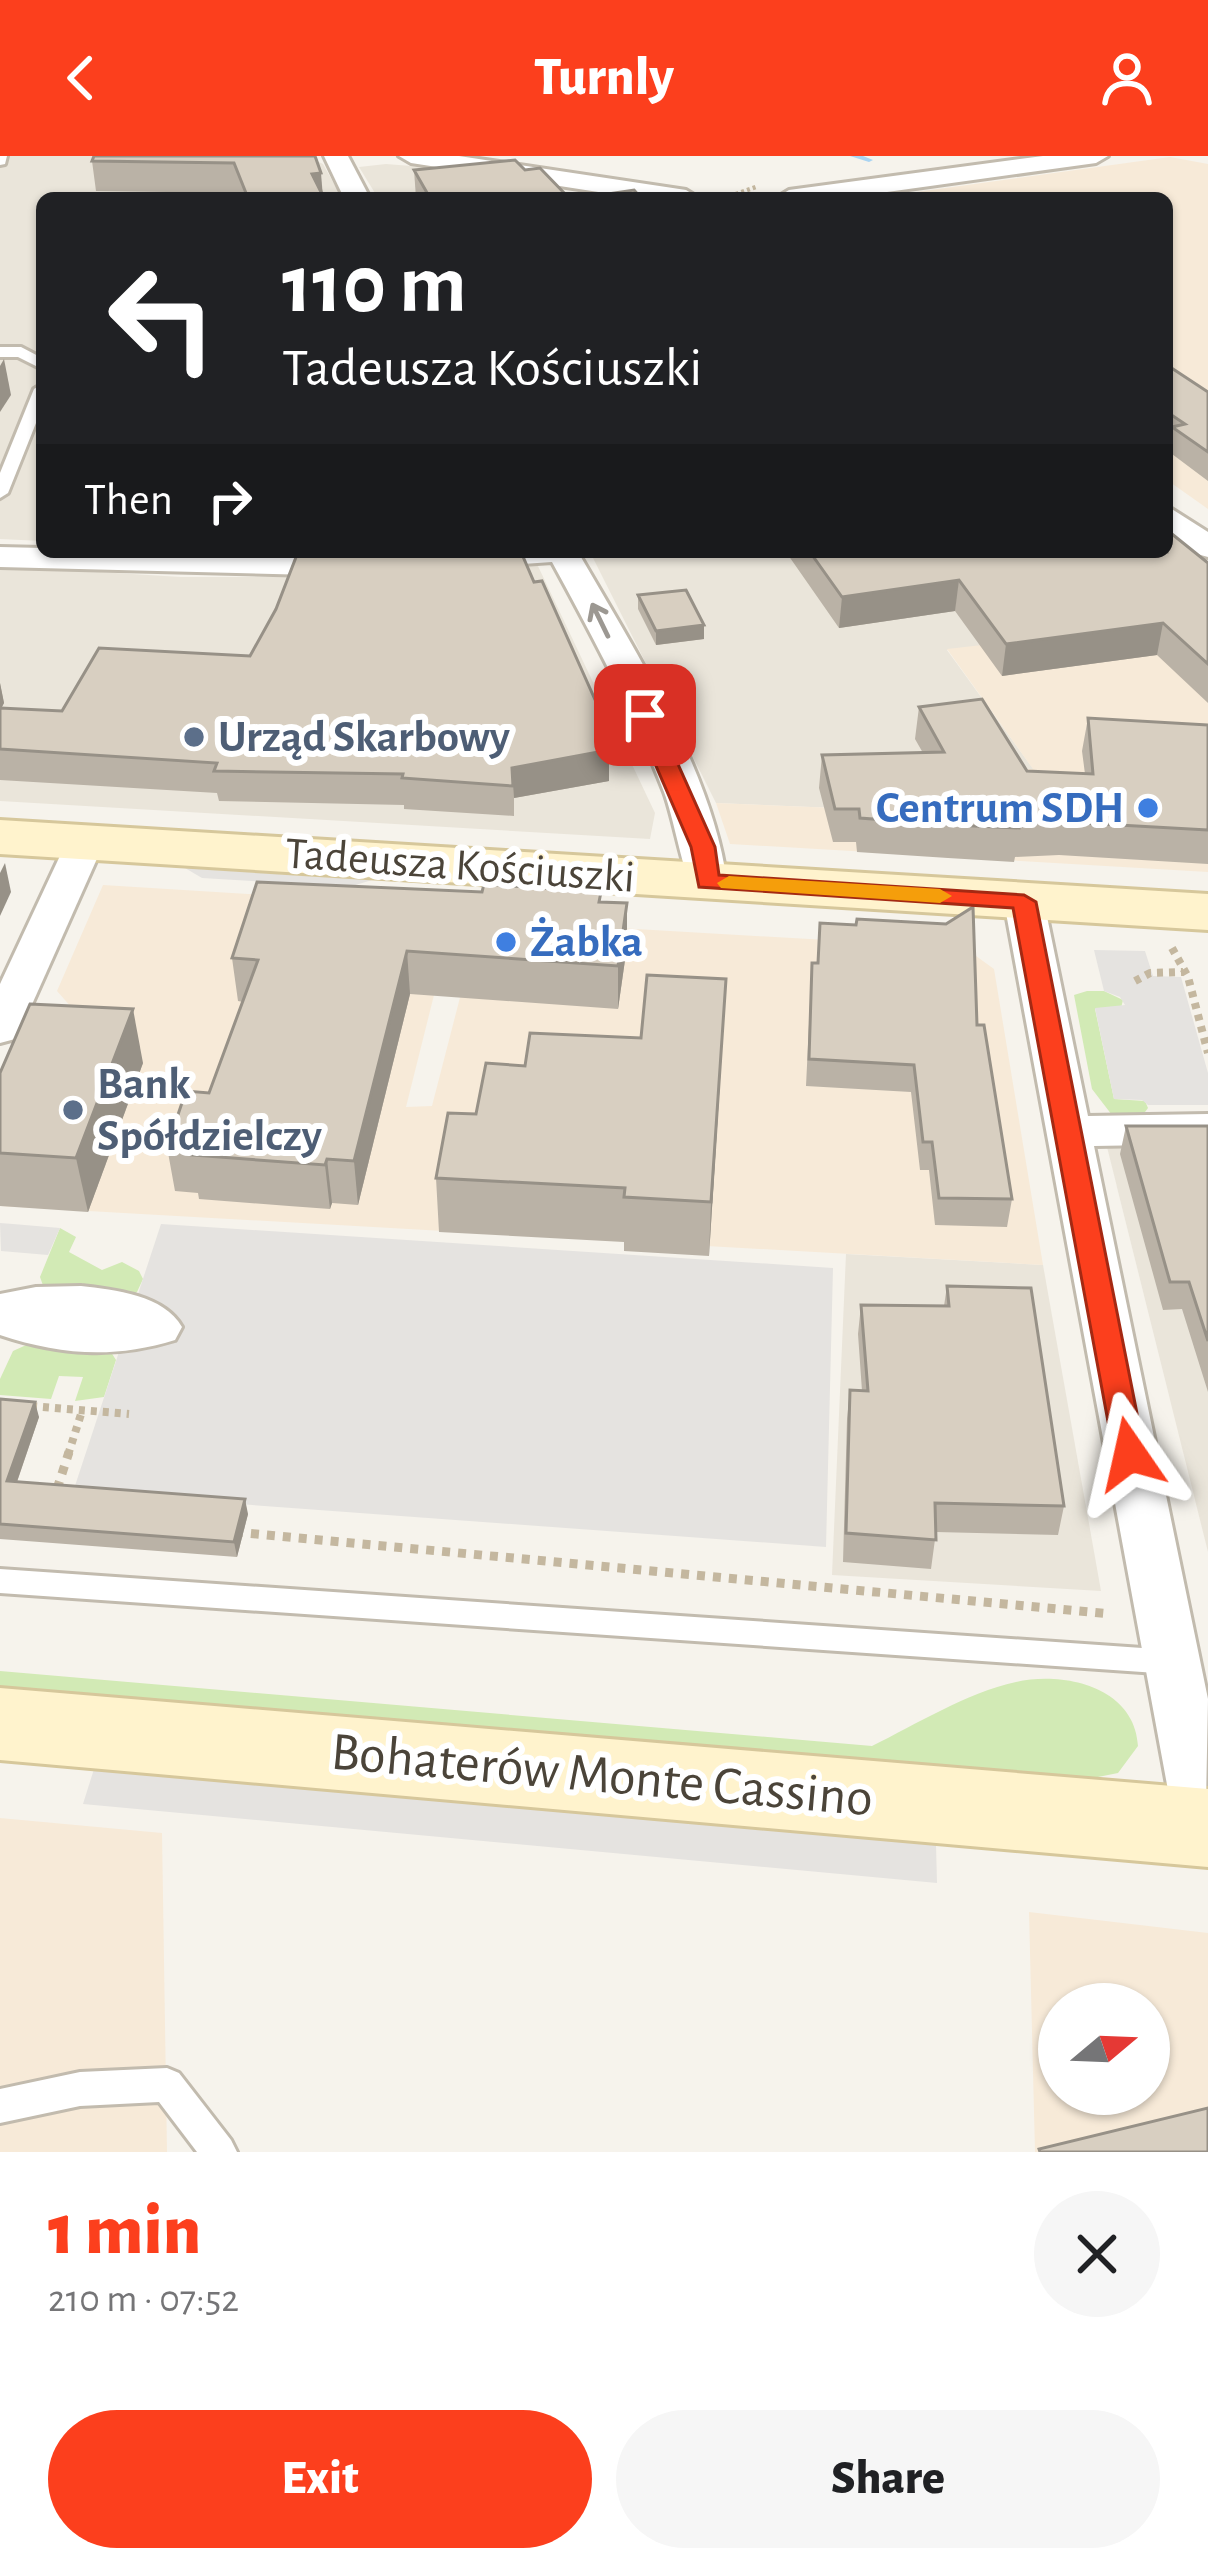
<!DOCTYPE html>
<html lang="en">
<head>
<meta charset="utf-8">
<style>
  :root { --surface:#fff; --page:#f6f6f6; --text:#202124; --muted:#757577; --accent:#fc3f1d }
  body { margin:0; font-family:"Alegreya Sans",sans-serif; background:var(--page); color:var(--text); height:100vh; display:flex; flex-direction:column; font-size:45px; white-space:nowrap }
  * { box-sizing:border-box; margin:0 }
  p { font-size:39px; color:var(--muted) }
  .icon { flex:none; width:66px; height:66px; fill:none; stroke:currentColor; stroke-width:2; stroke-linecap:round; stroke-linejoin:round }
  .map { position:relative; height:1996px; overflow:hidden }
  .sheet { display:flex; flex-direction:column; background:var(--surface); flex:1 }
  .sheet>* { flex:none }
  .hud { position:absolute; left:36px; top:36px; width:1137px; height:366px; border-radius:18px; box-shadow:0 3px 9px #0004; background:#202124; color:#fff; overflow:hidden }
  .needle { width:78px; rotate:71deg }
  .buttons { position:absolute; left:1038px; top:1827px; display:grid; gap:24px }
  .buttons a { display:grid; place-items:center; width:132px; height:132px; border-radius:50%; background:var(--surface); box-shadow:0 3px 9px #0004; font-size:60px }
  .pin { position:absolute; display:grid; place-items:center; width:102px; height:102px; color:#fff; margin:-51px; border-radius:24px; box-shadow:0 6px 18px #0006 }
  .me { position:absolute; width:132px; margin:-66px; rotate:349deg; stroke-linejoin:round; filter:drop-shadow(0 0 9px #0008) }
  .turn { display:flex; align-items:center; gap:42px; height:252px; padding:0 48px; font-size:54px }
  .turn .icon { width:156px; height:156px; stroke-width:2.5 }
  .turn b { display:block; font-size:84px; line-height:102px }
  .then { display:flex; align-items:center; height:114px; padding:0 48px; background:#0003; gap:24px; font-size:45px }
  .round { display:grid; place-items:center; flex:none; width:126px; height:126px; border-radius:63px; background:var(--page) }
  .overview { display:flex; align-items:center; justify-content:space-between; height:204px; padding:0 48px }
  h1 { font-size:72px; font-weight:800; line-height:90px; color:var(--accent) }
  .cta { display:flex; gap:24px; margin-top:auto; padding:24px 48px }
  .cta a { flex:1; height:138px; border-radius:72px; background:var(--accent); color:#fff; font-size:48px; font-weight:800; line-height:138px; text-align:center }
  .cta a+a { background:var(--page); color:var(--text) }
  header { display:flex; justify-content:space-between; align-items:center; height:156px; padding:0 48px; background:var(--accent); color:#fff; font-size:54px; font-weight:800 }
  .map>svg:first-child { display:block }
  .residential { fill:#eae5da }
  .commercial { fill:#f7ead8; fill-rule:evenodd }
  .green { fill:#d2eab5 }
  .parking { fill:#e5e3e0 }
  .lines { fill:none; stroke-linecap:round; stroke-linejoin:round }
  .stream { fill:#a9d4f2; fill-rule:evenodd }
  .lane-casing { stroke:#c2bbae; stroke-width:6 }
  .street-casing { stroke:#c2bbae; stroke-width:6 }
  .secondary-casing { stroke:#d6c79b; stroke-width:6 }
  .path-far2 { stroke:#c4b79f; stroke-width:4.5; stroke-dasharray:3 3; stroke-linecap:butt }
  .path-far1 { stroke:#c4b79f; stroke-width:8; stroke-dasharray:6 6; stroke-linecap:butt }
  .path { stroke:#c4b79f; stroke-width:9; stroke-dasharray:8 8; stroke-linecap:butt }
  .lane { fill:#fff; fill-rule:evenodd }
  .street { fill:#fff; fill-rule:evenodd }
  .secondary { fill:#fff3cd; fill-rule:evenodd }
  .wall { fill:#bab2a6 }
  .shaded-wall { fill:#979187 }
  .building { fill:#d8cfc1; stroke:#979187; stroke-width:3 }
  .oneway { stroke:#9c9892 }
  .route { fill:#fc3f1d; stroke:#a42913; stroke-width:3 }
  .slow { fill:#f59e0b }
  .service-dot { fill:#5c6f8a; stroke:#fff; stroke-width:4.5 }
  .shop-dot { fill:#3f7fe0; stroke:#fff; stroke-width:4.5 }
  .labels { text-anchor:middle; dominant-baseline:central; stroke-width:12; stroke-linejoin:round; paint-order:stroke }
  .service-label { font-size:45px; font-weight:bold; fill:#4e5e75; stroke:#fff; text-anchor:start }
  .shop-label { font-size:45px; font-weight:bold; fill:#366cbe; stroke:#fff; text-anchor:end }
  .street-label { font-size:45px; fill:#4b4439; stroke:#fff }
  .near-street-label { font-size:54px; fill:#4b4439; stroke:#fff }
</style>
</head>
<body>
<header><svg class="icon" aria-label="back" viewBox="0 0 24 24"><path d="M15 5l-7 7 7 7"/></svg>Turnly<svg class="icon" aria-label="person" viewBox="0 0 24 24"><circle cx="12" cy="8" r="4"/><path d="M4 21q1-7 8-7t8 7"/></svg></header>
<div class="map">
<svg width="1208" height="1996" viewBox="0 0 1208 1996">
  <rect width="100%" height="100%" fill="#f6f3ec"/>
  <g class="residential">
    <path d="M0,0H307L323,8L342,42H42V385L0,383Z"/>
    <path d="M386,8L449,13L562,42H378L359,11Z"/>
    <path d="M590,396H945L1030,484L947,494L1034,614L935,656L716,647Z"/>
    <path d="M537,408L655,657L650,683L0,645V410L181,421H330Z"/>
    <path d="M1208,984V1396L1106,987Z"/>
    <path d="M846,1098L1043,1109L1101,1435L832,1419Z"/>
  </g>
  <g class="commercial">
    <path d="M1170,1L1208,8V353L1167,324V42H873Z"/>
    <path d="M1208,436V716L730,688L716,647L934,656L932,618L1033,613L947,493L1028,484Z"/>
    <path d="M103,729L456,751L406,951L432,950L480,764L965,792L994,813L1043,1109L0,1050V966L72,852L57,835Z"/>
    <path d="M0,1662L162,1677L167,1996H0Z"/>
    <path d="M1029,1756L1208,1777V1996H1035ZM1059,1848H1149V1938H1059Z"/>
  </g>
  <g class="green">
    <path d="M1087,835H1104L1123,844L1121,852L1095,853L1114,943L1145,945L1148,952L1142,960L1115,963L1092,933L1074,839Z"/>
    <path d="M60,1072L76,1081L69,1096L102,1114L122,1106L139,1115L143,1123L137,1136L128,1142L45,1135L40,1121Z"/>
    <path d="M35,1185L109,1193L116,1204L104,1241L75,1245L83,1221L59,1220L51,1243L0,1239V1223L13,1195Z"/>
    <path d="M0,1515L872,1590C917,1568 966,1537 1016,1526C1064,1515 1135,1531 1138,1590L1118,1617L1088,1623L0,1530Z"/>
  </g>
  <g class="parking">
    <path d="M185,712L372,724L349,731L202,722Z"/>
    <path d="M1094,794L1145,795L1153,820L1181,821L1208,917V949H1148L1142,944L1114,943L1095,852L1125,849L1120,841L1104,835Z"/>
    <path d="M0,1067L13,1068L60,1072L48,1099L1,1095Z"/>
    <path d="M161,1068L833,1112L826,1391L73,1336Z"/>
    <path d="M94,1613L936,1689L937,1727L83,1648Z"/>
  </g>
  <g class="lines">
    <path class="stream" d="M850,0H863L873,4L869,6Z"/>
    <g class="lane-casing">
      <g id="lane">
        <path d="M0,0H7L5,8L0,9Z"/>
        <path d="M0,191H21L42,202V213L18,201H0Z"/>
        <path d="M42,228V252L8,337L0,342V317L34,233Z"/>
        <path d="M0,1413L1171,1494L1181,1497L1186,1506L1181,1515L1171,1518L0,1437Z"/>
        <path d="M167,1912L179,1917L231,1984L237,1996H197L159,1946L80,1950L0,1967V1933L80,1916Z"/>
      </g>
    </g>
    <g class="street-casing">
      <g id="street">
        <path d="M324,0H348L370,42H344Z"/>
        <path d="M399,0H459L686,34L699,42H637L411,7Z"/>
        <path d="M1043,0H1108L1096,7L844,42H776L789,34Z"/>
        <path d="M1167,350L1208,376V401L1197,398L1167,375Z"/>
        <path d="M0,391L42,392V396L350,400L366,410L350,420L0,411Z"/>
        <path d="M452,396H578C634,493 712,614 727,726L721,734H693C684,721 673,659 664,636C633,556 593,481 552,406L464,412L452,409L448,402Z"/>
        <path d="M85,675L99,679L104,687L21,873L15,883L0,887V828L66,687L71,679Z"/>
        <path d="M1024,734L1038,738L1044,746L1088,960L1208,958V988L1094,990L1208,1543L1205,1698L1184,1691L1175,1672L1004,746L1010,738Z"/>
        <path d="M81,1130C115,1134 164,1139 182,1171L175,1184C114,1203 60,1199 0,1179V1138L36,1131Z"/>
      </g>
    </g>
    <g class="secondary-casing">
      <g id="secondary">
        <path d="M0,664L1208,738V774L0,698Z"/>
        <path d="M0,1532L1208,1633V1711L0,1604Z"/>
      </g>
    </g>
    <path class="path-far2" d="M730,40L756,31"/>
    <g class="path-far1">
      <path d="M1172,792L1188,821L1208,897"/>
      <path d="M1135,825L1150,817L1183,816"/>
      <path d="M31,1250L129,1258"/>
      <path d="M68,1299L82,1255"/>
    </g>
    <g class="path">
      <path d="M57,1333L69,1296"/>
      <path d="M235,1376L1111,1458"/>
    </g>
    <use href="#lane" class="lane"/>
    <use href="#street" class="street"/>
    <use href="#secondary" class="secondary"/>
  </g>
  <g class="wall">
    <path d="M315,0L324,42H239L237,37L96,35L92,5Z"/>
    <path d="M414,14H525L569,42H416Z"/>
    <path d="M1167,212L1208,236V325L1168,295L1170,285L1167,283Z"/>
    <path d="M786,396H1167L1208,407V547L1157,499L1002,520L955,455L839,472Z"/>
    <path d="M354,399L609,625L514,642V660L404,653V649L219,645L217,637L0,624V527L4,547L1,552L62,555L250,500Z"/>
    <path d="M638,439L704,483L656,489L638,453Z"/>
    <path d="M919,551L1027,615L1085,618L1082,595L1088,562L1208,569V708L1059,699L1015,701L1014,706L948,702L857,696L856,686H833L819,632L822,599L923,597L915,583Z"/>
    <path d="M601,746L627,790L618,853L410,838L358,1049L332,1047L330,1053L289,1050L199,1043L198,1037L175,1035L167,991L209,937L243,846L238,845L232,802Z"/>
    <path d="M812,807L977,869L1012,1043L1007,1071L935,1069L929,1014H920L911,936L806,930Z"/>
    <path d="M723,876L709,1100L624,1095V1086L439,1076L436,1022L476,958L525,910L641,882Z"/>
    <path d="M143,907L88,1056L0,1050V917Z"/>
    <path d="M1126,970H1208V1236L1182,1153L1163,1154L1120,998Z"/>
    <path d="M947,1130L1064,1350L1058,1379L936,1376L931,1413L843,1406L847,1263L850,1234L862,1235L858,1178L861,1149L944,1150Z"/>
    <path d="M0,1243L39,1261L17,1326L248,1358L237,1401L0,1383Z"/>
  </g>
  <g class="shaded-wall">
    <path d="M321,17L323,42L312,18Z"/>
    <path d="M4,203L11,239L0,256V210Z"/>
    <path d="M959,424L955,455L839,472L842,441Z"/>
    <path d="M1163,467L1157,499L1002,520L1006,488Z"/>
    <path d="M704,469V483L656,489V475Z"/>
    <path d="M0,527L4,547L0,555Z"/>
    <path d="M609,594V625L514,642L512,612Z"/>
    <path d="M5,707L11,736L0,760V717Z"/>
    <path d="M627,747V790L618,853V810Z"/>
    <path d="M407,795L410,838L358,1049L354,1005Z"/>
    <path d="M726,823L723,876L709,1100L711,1046Z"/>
    <path d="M133,853L143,907L88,1056L76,1002Z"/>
    <path d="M327,1003L332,1047L330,1053L325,1009Z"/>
    <path d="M35,1246L39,1261L12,1340L7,1325Z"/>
    <path d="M245,1343L248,1358L237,1401L234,1386Z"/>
  </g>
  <g class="building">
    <path d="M94,0H315L321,17L312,18L324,42H248L234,7L92,5Z"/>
    <path d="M515,4L525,14L540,12L569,42H430L414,14Z"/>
    <path d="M634,34L641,42H581Z"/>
    <path d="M1170,211L1208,236V296L1172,271L1185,268L1167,256V212Z"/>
    <path d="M1167,374L1208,407V508L1163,467L1006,488L959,424L842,441L810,396H1167Z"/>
    <path d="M298,396H353L354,399L378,396H424L425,399L448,396H521L534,426L542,425L609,575V594L512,612L513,630L402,622L403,618L214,615L217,607L0,593V552L62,555L99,492L250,500L276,453Z"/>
    <path d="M686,434L704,469L656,475L638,439Z"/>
    <path d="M982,543L1027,615L1093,618L1088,562L1208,569V674L1065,666L1019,667V672L952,669L860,662L859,653H835L822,599L944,596L919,551Z"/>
    <path d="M257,726L482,736L484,728L601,736L599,746L627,747L618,810L407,795L354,1005L327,1003L325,1009L192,999L195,993L167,991L186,935L209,937L258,804L232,802Z"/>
    <path d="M973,751L977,869H984L1012,1043L939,1042L932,986H923L914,909L809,903L812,807H818L820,767L856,769L857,763L946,768Z"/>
    <path d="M647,819L726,823L711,1046L624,1041L625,1032L436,1022L448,957L476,958L486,907L525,910L530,877L641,882Z"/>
    <path d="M30,848L133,853L76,1002L0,997V917Z"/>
    <path d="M1126,970H1208V1185L1189,1126H1170Z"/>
    <path d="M947,1130L1031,1132L1064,1350L935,1347L936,1384L846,1377L850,1234L868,1235L861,1149L949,1150Z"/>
    <path d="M0,1243L35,1246L7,1325L245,1343L234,1386L0,1368Z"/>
    <path d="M1208,1952V1996H1040L1039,1993Z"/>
  </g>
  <defs><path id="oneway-shaft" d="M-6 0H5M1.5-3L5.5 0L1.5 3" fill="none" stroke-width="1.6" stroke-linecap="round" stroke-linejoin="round" transform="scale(3)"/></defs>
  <use class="oneway" href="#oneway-shaft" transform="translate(600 464) rotate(-116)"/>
  <path class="route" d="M645,553L656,559L715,691L719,719L1024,739L1036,746L1145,1298L1141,1306H1119L1114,1298L1013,752L699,731L691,691L634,559Z"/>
  <path class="slow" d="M729,720L940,733L952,740L940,747L721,732L717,727Z"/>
  <g class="service-dot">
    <circle cx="194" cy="581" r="12"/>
    <circle cx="73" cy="954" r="12"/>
  </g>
  <g class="shop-dot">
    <circle cx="1148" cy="652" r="12"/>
    <circle cx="506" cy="786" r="12"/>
  </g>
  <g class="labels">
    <g class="service-label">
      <text x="218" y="581">Urząd Skarbowy</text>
      <text x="97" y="928">Bank<tspan x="97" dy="52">Spółdzielczy</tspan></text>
    </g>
    <g class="shop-label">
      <text x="1124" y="652">Centrum SDH</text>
      <text x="530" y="786" text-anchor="start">Żabka</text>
    </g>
    <g class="street-label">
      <text transform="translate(460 710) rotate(4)">Tadeusza Kościuszki</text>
    </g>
    <g class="near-street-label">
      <text transform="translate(602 1620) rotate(5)">Bohaterów Monte Cassino</text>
    </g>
  </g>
</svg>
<div class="buttons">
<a><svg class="needle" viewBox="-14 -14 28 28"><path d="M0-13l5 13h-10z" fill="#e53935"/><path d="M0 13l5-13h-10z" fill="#757577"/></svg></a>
</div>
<div class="pin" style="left:645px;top:559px;background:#d93025"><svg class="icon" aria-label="arrive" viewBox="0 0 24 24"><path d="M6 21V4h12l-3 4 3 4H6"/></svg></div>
<svg class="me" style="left:1130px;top:1298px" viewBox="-20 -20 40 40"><path d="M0-17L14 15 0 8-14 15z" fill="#fc3f1d" stroke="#fff" stroke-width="4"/></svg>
<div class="hud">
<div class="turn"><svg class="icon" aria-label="left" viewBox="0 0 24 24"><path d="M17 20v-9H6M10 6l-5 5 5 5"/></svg><div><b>110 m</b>Tadeusza Kościuszki</div></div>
<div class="then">Then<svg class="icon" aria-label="right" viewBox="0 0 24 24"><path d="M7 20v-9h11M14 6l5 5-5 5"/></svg></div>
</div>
</div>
<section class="sheet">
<div class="overview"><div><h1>1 min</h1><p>210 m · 07:52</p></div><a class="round"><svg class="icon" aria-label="close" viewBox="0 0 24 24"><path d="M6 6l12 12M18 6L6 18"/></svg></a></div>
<div class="cta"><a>Exit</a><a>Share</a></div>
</section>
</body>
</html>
